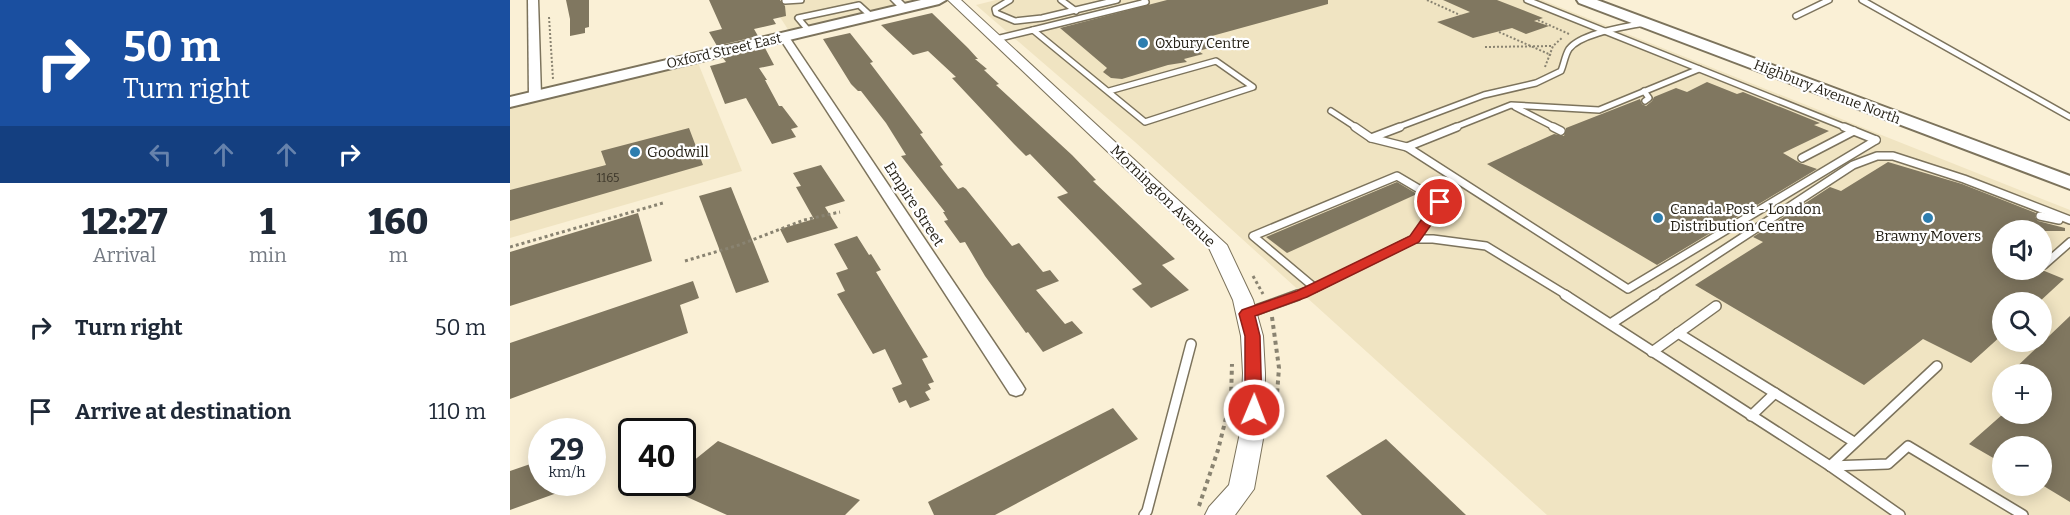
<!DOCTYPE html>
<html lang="en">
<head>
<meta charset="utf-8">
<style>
  :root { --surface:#fff; --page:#f2f2f3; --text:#1f2937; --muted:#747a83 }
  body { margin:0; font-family:Bitter,serif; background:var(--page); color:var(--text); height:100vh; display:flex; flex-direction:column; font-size:22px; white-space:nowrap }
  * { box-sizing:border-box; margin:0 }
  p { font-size:20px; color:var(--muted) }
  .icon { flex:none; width:33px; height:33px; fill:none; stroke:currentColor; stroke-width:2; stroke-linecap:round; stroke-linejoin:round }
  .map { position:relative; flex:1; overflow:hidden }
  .panel { display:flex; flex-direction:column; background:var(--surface); width:510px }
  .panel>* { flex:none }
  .banner { background:#1a4fa0; color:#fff; overflow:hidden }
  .buttons { position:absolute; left:1482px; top:220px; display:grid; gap:12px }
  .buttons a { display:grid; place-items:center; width:60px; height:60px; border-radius:50%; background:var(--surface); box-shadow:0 3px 15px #0003; font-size:30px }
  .speed { position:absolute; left:18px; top:418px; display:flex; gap:12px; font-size:30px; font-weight:700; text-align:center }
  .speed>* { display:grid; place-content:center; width:78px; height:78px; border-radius:50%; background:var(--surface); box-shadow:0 3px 15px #0003; line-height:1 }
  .speed small { font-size:15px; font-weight:400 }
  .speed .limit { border:3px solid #111; border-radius:9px; background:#fff; color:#111 }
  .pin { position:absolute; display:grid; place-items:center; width:51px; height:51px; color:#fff; margin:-26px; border:3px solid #fff; border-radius:50%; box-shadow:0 2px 6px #0007 }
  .me { position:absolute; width:66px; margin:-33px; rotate:1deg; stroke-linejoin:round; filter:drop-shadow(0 0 4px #0008) }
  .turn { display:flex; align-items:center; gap:21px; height:126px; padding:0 24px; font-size:27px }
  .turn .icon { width:78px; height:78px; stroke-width:2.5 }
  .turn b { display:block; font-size:42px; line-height:51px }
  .lanes { display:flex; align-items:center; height:57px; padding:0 24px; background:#0003; justify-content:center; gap:30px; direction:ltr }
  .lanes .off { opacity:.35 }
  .eta { display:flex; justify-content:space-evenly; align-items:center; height:102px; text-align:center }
  .eta b { font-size:36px; font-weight:800; line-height:42px }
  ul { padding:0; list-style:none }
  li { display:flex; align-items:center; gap:18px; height:84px; padding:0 24px }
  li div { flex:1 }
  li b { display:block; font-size:22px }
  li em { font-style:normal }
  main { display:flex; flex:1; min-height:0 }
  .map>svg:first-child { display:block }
  .built { fill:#f0e4c2; fill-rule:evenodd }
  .building { fill:#807760 }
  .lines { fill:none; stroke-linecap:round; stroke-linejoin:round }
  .service-far2-casing { stroke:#7c735c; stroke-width:8 }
  .service-far1-casing { stroke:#7c735c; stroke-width:10 }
  .service-casing { stroke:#7c735c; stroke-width:12 }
  .minor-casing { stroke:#7c735c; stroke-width:3 }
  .tertiary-casing { stroke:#7c735c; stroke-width:2 }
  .secondary-casing { stroke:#7c735c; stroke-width:4 }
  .path-far2 { stroke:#898371; stroke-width:2; stroke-dasharray:2 2; stroke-linecap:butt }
  .path-far1 { stroke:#898371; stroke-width:3; stroke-dasharray:3 3; stroke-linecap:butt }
  .path { stroke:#898371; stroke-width:4; stroke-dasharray:4 4; stroke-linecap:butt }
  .service-far2 { stroke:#fff; stroke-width:5 }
  .service-far1 { stroke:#fff; stroke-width:7 }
  .service { stroke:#fff; stroke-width:9 }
  .minor { fill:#fff; fill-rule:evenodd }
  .tertiary { fill:#fff; fill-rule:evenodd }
  .secondary { fill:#fff; fill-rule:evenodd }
  .route { fill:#d93025; stroke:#8d1f18; stroke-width:1.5 }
  .poi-dot { fill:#2e7eaf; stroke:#fff; stroke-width:2 }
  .labels { text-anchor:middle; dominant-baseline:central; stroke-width:4.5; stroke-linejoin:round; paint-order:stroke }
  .number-label { font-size:12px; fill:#3c372a }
  .far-poi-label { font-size:14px; fill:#262218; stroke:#fff; text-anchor:start }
  .far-street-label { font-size:14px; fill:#262218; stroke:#fff }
  .poi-label { font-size:15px; fill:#262218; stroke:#fff; text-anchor:start }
  .street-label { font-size:15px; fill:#262218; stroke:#fff }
</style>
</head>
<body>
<main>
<section class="panel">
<div class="banner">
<div class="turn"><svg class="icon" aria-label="right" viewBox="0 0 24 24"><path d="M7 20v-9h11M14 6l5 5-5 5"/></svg><div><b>50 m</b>Turn right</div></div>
<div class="lanes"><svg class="icon off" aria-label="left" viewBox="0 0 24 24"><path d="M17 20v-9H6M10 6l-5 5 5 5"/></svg><svg class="icon off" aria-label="ahead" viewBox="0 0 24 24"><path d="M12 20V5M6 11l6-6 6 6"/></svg><svg class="icon off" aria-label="ahead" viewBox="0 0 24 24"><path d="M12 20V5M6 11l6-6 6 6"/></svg><svg class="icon" aria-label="right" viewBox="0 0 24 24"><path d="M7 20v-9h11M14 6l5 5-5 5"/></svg></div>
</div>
<div class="eta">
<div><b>12:27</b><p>Arrival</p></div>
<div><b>1</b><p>min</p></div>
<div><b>160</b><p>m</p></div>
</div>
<ul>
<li><svg class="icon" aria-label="right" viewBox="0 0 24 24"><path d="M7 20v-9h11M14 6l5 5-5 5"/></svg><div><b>Turn right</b></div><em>50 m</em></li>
<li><svg class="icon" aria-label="arrive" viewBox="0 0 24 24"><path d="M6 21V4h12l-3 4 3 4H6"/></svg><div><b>Arrive at destination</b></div><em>110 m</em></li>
</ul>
</section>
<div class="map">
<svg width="1560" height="515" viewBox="0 0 1560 515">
  <rect width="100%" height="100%" fill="#faf0d6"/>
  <g class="built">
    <path d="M259,0H408L279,31Z"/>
    <path d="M486,0H1032L1560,210V515H1037L625,142L466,5ZM1492,231H1532V270H1492ZM1492,303H1532V342H1492ZM1492,375H1532V414H1492ZM1492,447H1532V486H1492Z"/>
    <path d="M188,63L232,171L0,238V108Z"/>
  </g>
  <g class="building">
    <path d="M56,0H79V27L75,28V33L60,36V19Z"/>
    <path d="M199,0H270L275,6L276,16L263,19L266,24L244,29L248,36L207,46L199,32L212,29Z"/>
    <path d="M657,0H818V4L691,39L703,47L688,51L693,54L674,59L677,62L658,65L612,79L601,78L593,72L597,68L550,28Z"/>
    <path d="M933,0H987L1033,18L1024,21L1039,26L1016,34L1002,28L963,38L927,22L960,12Z"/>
    <path d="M422,13L458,48L468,59H465L477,69L474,70L489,84L486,85L562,155L586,180L583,181L665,259L652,265L679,290L641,308L622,289L632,284L547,197L558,193L520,154L516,156L504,144L442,78L446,77L418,51L403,55L371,25Z"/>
    <path d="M340,33L363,62L360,63L413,133L410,134L433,165L430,166L448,189L453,187L456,189L502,246L509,243L533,272L540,270L549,281L526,290L555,324L562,321L573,333L533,352L518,332L516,333L475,276L455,242L450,243L434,221L438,220L433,212H435L391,156L396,155L376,123L351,91H348L341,84L313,39Z"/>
    <path d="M255,48L264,65L249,68L257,80H255L269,106H272L288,127L281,129L286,137L262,144L236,98L215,104L200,66L216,62L213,58Z"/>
    <path d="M1197,82L1227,94L1233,92L1310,123L1304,125L1319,131L1273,153L1290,163L1307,169L1147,265L977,164L1044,134L1054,136L1056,128L1130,99L1132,104L1136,106L1142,101L1144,97L1166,88L1177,92Z"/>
    <path d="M179,128L193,165L0,221V190L96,165L91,151Z"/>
    <path d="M1378,162L1452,184L1526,213L1525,217L1528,221L1555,228V231H1492V270H1532L1554,279L1528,303H1492V335L1461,363L1413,339L1354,385L1185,285L1253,242L1243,237L1320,187L1331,191Z"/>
    <path d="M311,165L335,201L315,207L328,228L277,243L270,229L304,219L286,187L291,186L283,173Z"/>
    <path d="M887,182L907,194L777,253L756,237Z"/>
    <path d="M221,187L259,282L226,293L189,196Z"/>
    <path d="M128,213L142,261L0,306V252Z"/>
    <path d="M347,236L359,255L361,254L371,270L366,272L418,357L412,359L424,382L418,384L421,389L415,392L420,400L400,408L396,400L389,403L382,388L392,384L375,349L363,354L327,294L335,291L326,273L338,269L324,244Z"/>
    <path d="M183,281L189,298L170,305L178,333L0,399V343Z"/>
    <path d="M1560,316V502L1532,485V447H1492V463L1459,444L1493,414H1532V375H1498Z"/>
    <path d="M603,408L628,439L485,515H424L418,502Z"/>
    <path d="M876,439L956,515H852L816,476Z"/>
    <path d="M208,441L350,500L335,515H217L146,483H172V470Z"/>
    <path d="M32,460V483L69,485L0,510V471Z"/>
  </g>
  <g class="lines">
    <g class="service-far2-casing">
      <g id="service-far2">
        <path d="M500,0L485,9L486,13L505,21L532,18L607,0"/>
        <path d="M551,0L566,11"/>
        <path d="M1017,0L1337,128"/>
        <path d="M1352,0L1560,117"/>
        <path d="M275,1L291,0"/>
        <path d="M1286,16L1319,0"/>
        <path d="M523,30L636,2L634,0"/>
        <path d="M299,31L288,18L349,5L361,16"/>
        <path d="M486,39L523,30L635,122L743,87L706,61L599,91"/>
        <path d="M1134,91L1139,98L1135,101"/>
        <path d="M1005,107L1046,128"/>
        <path d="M821,111L847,128"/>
        <path d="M886,128L974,95L1026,83L1051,71C1054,64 1055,55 1059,49C1071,33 1115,27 1134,23"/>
        <path d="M943,128L1001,105L1089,110L1189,69"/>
      </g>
    </g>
    <g class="service-far1-casing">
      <g id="service-far1">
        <path d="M845,127L861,138L897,147"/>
        <path d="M947,127L897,147L1118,289L1366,140"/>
        <path d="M1043,127L1051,131"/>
        <path d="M1334,127L1366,140"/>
        <path d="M861,138L890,127"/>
        <path d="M1292,158L1344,131"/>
        <path d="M887,176L931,202L904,239L805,288L743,236Z"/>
        <path d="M1530,216L1549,220"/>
        <path d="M904,239H923L976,246L1058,296"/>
        <path d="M1534,265L1560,242"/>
        <path d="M784,296L805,288"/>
        <path d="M1143,296L1343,165L1367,156H1383L1454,179L1560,220"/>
      </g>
    </g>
    <g class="service-casing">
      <g id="service">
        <path d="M1055,295L1320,466L1390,515"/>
        <path d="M738,313L788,295"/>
        <path d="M1102,323L1145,295"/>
        <path d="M1168,333L1344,442"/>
        <path d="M1142,352L1206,306"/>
        <path d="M1241,416L1265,393"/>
        <path d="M1320,466L1378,464L1398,446L1513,515"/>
        <path d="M1320,466L1427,366"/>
        <path d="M634,515L637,511L681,344"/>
      </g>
    </g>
    <g class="minor-casing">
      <g id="minor">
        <path d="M18,0H28L31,96L25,99L19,96Z"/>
        <path d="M381,0H391L399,8L391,10Z"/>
        <path d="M270,35L279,37L512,384L515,389L512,394L506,396L500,394L269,37Z"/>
      </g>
    </g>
    <g class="tertiary-casing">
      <path id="tertiary" d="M438,0H451L717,245L743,300L753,336L755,373V428L744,489L725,515H695L699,507L719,485L731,428L733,373L731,336L723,300L699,248Z"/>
    </g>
    <g class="secondary-casing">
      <g id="secondary">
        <path d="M411,0H436L429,4L0,107V97Z"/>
        <path d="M1067,0H1087L1560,176V189L1069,3Z"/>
      </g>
    </g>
    <g class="path-far2">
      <path d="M917,0L950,15"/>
      <path d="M39,17L43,79"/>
      <path d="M1028,20L1059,34"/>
      <path d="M989,32L1041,55"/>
      <path d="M975,47L1043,46"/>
      <path d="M1035,67L1043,46L1053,37"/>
    </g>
    <g class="path-far1">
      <path d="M0,247L153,203"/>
      <path d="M175,261L229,245L294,220L330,212"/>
      <path d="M743,276L753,294"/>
    </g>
    <g class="path">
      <path d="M762,317L769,368L765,420"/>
      <path d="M689,506L708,450L721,398L722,364"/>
    </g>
    <use href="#service-far2" class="service-far2"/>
    <use href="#service-far1" class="service-far1"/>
    <use href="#service" class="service"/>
    <use href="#minor" class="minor"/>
    <use href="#tertiary" class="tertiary"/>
    <use href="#secondary" class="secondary"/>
  </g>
  <path class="route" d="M930,198L937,202L909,242L797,297L745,316L750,336L752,410L749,414L744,416L738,414L735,410V336L729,314L732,310L787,291L900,236L926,199Z"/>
  <g class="poi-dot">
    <circle cx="633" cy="43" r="6"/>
    <circle cx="125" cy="152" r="6"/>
    <circle cx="1148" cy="218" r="6"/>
    <circle cx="1418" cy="218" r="6"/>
  </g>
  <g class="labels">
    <g class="number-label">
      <text x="98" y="178">1165</text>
    </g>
    <g class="far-poi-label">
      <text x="645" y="43">Oxbury Centre</text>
    </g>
    <g class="far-street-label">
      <text transform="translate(214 51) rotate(-13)">Oxford Street East</text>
      <text transform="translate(1317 92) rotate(21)">Highbury Avenue North</text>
    </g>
    <g class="poi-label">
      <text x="137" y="152">Goodwill</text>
      <text x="1160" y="209">Canada Post - London<tspan x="1160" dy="17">Distribution Centre</tspan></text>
      <text x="1418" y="236" text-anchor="middle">Brawny Movers</text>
    </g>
    <g class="street-label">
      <text transform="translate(653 196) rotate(44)">Mornington Avenue</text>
      <text transform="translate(404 204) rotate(57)">Empire Street</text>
    </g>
  </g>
</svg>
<div class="buttons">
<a><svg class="icon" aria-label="sound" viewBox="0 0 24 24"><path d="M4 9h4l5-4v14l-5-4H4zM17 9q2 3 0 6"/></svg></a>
<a><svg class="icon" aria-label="search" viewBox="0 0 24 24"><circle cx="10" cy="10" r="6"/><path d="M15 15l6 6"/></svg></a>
<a>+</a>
<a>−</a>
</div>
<div class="speed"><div>29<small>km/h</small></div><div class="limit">40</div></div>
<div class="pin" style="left:930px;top:202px;background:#d93025"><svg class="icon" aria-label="arrive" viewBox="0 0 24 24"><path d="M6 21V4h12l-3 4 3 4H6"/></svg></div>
<svg class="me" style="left:744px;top:410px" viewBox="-20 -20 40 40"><circle r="17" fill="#d93025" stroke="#fff" stroke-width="3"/><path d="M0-11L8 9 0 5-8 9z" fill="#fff"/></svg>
</div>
</main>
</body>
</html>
